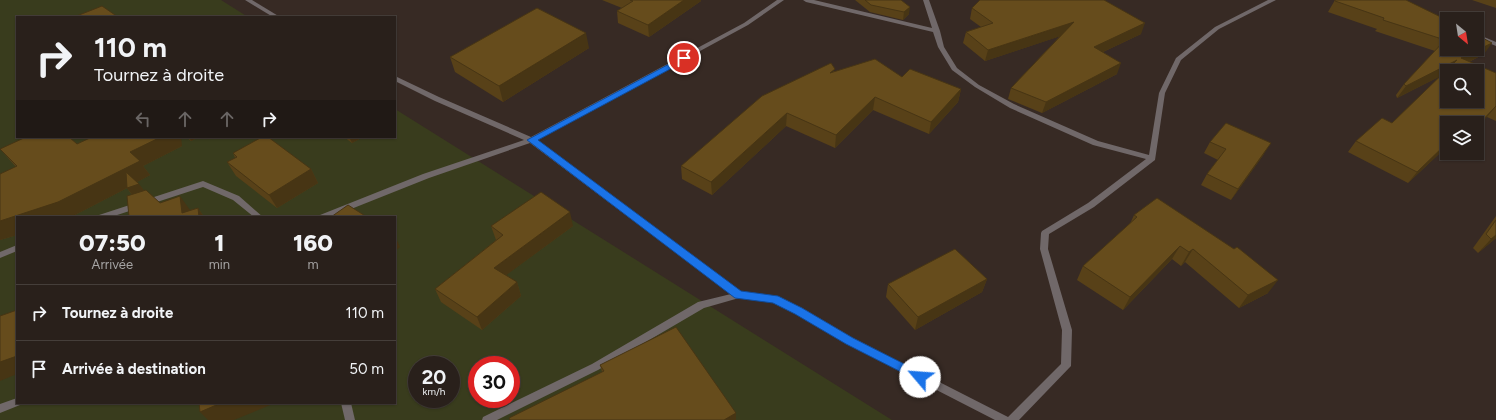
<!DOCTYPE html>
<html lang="fr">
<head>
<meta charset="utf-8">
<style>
  :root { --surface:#29201b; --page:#312824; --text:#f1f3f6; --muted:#a5a3a3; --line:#453e3a }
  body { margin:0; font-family:Figtree,sans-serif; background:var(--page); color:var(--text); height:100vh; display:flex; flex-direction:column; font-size:15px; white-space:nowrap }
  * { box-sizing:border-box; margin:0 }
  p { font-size:13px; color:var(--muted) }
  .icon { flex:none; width:22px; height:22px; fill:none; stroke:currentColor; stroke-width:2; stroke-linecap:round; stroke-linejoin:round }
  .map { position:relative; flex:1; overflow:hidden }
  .side { position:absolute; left:16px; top:216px; width:380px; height:188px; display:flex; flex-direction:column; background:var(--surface); border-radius:0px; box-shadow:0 1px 3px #0004,0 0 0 1px var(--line) }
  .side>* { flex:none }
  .banner { position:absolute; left:16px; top:16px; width:380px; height:122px; border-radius:0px; box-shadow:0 1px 3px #0004,0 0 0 1px var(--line); background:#29201b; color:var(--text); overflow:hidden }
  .needle { width:26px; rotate:150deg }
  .buttons { position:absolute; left:1440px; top:12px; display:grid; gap:8px }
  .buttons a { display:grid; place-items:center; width:44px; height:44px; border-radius:0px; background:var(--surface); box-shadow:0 1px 3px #0004,0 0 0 1px var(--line); font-size:20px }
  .speed { position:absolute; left:408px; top:356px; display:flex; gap:8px; font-size:20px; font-weight:700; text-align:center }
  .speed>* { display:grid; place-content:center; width:52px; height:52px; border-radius:50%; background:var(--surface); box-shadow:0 1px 3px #0004,0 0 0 1px var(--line); line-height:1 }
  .speed small { font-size:10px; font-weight:400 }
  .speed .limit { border:6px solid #d22; background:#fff; color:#111 }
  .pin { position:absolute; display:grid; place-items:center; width:34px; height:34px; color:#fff; margin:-17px; border:2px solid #fff; border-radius:50%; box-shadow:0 1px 4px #0007 }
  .me { position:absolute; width:44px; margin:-22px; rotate:297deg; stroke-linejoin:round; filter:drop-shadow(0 0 3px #0008) }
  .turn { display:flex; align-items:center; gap:14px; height:84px; padding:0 12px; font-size:18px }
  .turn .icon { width:52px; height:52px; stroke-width:2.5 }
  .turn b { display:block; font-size:28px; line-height:34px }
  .lanes { display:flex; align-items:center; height:38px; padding:0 12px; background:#0003; justify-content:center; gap:20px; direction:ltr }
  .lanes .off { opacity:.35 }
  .eta { display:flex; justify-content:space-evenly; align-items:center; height:68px; text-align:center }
  .eta b { font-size:24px; font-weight:800; line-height:28px }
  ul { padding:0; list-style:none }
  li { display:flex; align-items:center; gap:12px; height:56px; padding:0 12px; border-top:1px solid var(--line) }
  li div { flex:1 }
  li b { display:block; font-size:15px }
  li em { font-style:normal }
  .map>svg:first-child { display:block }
  .green { fill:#393c1d; fill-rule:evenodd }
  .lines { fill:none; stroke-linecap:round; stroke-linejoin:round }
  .street { fill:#706869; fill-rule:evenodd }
  .wall { fill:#584118 }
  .shaded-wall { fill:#473514 }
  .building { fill:#664c1c; stroke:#473514; fill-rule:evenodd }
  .route { fill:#1a73e8; stroke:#114b97 }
</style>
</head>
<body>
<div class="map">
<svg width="1496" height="420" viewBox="0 0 1496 420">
  <rect width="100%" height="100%" fill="#372a24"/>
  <path class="green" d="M0,0H221L248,17H17V137H395V109L892,420H0ZM17,217H395V403H17ZM417,365H451V399H417ZM477,365H511V399H477Z"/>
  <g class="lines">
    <g class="street">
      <path d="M245,0H252L280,17H273Z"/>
      <path d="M777,0H784L748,25L536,140L741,292L777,297L802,308L853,338L1008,417L1061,364L1062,330L1040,249L1041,233L1042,231L1088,203L1146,159L1093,145L1010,108L975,87L952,70L938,47L933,32L806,2L803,0H814L932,28L923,0H929L940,31L944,47L957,68L979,85L1014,104L1098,141L1149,155L1159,93L1176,58L1215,27L1268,0H1276L1219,29L1181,60L1165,93L1155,160L1094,207L1049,234L1048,249L1072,330L1071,366L1019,420H995L847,344L796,314L773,302L739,298L704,308L598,370L497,420H482L483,417L592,364L698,302L731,294L530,143L429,178L331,217H319L320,215L423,174L524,140L435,101L395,81V76L439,97L531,137L744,23Z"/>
      <path d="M1477,34L1496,42V46L1477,38Z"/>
      <path d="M203,181L239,196L263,217H254L233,200L203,187L111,217H98L99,215Z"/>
      <path d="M17,245V251L0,258V252Z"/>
      <path d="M17,398V403H21L20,405L0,413V404Z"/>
      <path d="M341,403H351L355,420H345Z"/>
    </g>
  </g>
  <g class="wall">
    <path d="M602,0H701V1L649,37L618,23L617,11L622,8Z"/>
    <path d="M855,0H901L909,14L903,20L870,12Z"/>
    <path d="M1335,0L1484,54L1469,62L1496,73V121L1487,117L1447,123V153H1452L1449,156L1441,152L1408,183L1348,152L1356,141L1392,123L1442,75L1397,98L1396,95L1404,84L1435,51L1375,31L1377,29L1328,12Z"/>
    <path d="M1472,0H1496V8Z"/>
    <path d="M972,8L1141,34L1103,52L1117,74L1042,113L1008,99L1011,88L1060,36L985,61L963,43L966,32L981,27L970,19Z"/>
    <path d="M589,48L503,102L455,72L450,57Z"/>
    <path d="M834,71L902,77L961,89L958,102L929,134L873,110L835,148L786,126L712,195L682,179L681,166Z"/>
    <path d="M186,137H199L191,141Z"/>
    <path d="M344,137H363L352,143Z"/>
    <path d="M1210,142L1264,154L1231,200L1201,185L1207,174L1218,160L1204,153Z"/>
    <path d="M77,144L182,146L143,166L150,175L137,182L144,191L160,203L190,210L198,208L204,217H129L132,195L127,188L71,217H17V235L0,240V174L16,167L0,149Z"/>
    <path d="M233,153L311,169L318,183L277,208L236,176L227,162L235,158Z"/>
    <path d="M1134,215L1268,293L1239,308L1185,262L1181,266L1172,259L1123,310L1077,280L1083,266L1130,224Z"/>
    <path d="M1496,216V238L1478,253L1473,248Z"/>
    <path d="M491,226H573L506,275L517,282L521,296L482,330L441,302L435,289L496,240Z"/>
    <path d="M987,279L982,292L915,330L886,297L888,284Z"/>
    <path d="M600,365L736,413V420H510L602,372Z"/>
  </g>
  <g class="shaded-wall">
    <path d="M684,0H701V1L649,37L648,25Z"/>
    <path d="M910,7L909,14L903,20L904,12Z"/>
    <path d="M1074,22L1070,33L985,61L988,50Z"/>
    <path d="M1145,23L1141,34L1090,58L1094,47Z"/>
    <path d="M586,33L589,48L503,102L499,86Z"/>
    <path d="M1492,43L1484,54L1453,70L1461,58Z"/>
    <path d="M1457,60L1447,73L1397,98L1406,86Z"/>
    <path d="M1121,63L1117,74L1042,113L1046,102Z"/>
    <path d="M961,89L958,102L929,134L931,122Z"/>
    <path d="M875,97L873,110L835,148L836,135Z"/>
    <path d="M1496,106L1487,117L1477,128V126Z"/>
    <path d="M787,113L786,126L712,195L711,182Z"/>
    <path d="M161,137H181L182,146L143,166L150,175L128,187L139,184L149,197L137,201L127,188L71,217H17V235L0,240V221L130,152Z"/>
    <path d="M189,137H199L191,141Z"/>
    <path d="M349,137H363L352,143Z"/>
    <path d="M1271,143L1264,154L1231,200L1238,189Z"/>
    <path d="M1447,143V144L1441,152L1408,183L1417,172Z"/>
    <path d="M311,169L318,183L277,208L269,195Z"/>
    <path d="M180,196L190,210V217L182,213Z"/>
    <path d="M198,208L204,217H199Z"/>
    <path d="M570,212L573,226L498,281L494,268Z"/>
    <path d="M1496,235V238L1478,253L1491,239Z"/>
    <path d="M395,236L400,247L395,251Z"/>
    <path d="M1180,246L1172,259L1123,310L1130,297Z"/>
    <path d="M1193,249L1185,262L1181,266L1189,252Z"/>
    <path d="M987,279L982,292L915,330L918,317Z"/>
    <path d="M1278,280L1268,293L1239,308L1248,295Z"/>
    <path d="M517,282L521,296L482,330L477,317Z"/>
    <path d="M17,356V374L0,381V362Z"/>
    <path d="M221,403H275L234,420H208L200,412Z"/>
    <path d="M736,413V420H724Z"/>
  </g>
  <g class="building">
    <path d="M630,0H684L648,25L617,11L633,1Z"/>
    <path d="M865,0H901L910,7L904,12L871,5Z"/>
    <path d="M980,0H1104L1145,23L1094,47L1121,63L1046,102L1011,88L1074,22L988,50L966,32L993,23L972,8Z"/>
    <path d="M1335,0H1406L1447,20V49H1477V35L1492,43L1461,58L1496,73V106L1477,126V123H1447V143L1417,172L1356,141L1382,118L1392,123L1457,60L1406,86L1404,84L1445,40L1383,20L1384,18L1335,1ZM1447,71H1477V101H1447Z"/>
    <path d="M102,6L118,17H74Z"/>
    <path d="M537,8L586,33L499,86L450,57Z"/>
    <path d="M875,59L902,77L910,69L961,89L931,122L875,97L836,135L787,113L711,182L681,166L762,96L831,63L835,69L830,73Z"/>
    <path d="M1226,123L1271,143L1238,189L1207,174L1226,149L1210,142Z"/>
    <path d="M26,137H69L77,144L92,137H161L130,152L140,161L58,202L0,221V174L17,166L0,149Z"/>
    <path d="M262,137H268L311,169L269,195L227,162L237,157L233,153Z"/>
    <path d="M126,172L139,184L127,188Z"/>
    <path d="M146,190L160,203L180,196L182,213L198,208L199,217H129L127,196Z"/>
    <path d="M541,192L570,212L494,268L517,282L477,317L435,289L503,235L491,226Z"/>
    <path d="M1157,198L1234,249L1237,247L1278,280L1248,295L1193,249L1189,252L1180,246L1130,297L1083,266L1137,217L1134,215Z"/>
    <path d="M348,205L367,217H331Z"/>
    <path d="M1496,220V235L1491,239L1486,234Z"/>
    <path d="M955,249L987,279L918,317L888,284Z"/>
    <path d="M17,310V356L0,362V316Z"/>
    <path d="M676,327L736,413L724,420H510L509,418L604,371L600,365Z"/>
    <path d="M199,403H221L200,412Z"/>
  </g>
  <path class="route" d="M684,56L687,57V60L538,140L741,291L778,296L802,308L853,338L924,374L926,377L924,380L920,382L917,380L846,344L795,314L773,303L735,298L527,140Z"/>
</svg>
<div class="buttons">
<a><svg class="needle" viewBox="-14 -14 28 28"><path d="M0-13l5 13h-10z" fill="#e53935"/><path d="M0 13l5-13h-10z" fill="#a5a3a3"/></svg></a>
<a><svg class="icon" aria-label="search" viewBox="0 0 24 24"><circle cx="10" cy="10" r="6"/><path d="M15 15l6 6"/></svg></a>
<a><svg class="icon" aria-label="layers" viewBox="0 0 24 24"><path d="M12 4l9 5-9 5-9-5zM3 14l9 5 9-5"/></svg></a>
</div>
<div class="speed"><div>20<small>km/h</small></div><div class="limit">30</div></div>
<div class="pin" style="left:684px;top:58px;background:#d93025"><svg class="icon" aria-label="arrive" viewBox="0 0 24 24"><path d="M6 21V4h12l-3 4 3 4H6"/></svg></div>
<svg class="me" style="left:920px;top:377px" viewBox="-20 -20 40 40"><circle r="19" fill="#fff"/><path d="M0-13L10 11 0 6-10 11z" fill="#1a73e8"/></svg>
<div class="banner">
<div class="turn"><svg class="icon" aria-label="right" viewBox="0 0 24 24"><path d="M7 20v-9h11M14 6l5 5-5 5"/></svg><div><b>110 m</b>Tournez à droite</div></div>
<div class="lanes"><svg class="icon off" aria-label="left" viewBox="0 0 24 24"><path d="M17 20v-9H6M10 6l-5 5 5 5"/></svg><svg class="icon off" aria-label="ahead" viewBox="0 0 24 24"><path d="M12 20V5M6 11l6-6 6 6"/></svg><svg class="icon off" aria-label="ahead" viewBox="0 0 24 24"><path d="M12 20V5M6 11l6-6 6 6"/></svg><svg class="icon" aria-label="right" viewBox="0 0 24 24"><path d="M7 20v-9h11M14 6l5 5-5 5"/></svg></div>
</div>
<section class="side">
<div class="eta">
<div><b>07:50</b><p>Arrivée</p></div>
<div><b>1</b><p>min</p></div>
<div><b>160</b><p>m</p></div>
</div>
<ul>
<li><svg class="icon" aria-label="right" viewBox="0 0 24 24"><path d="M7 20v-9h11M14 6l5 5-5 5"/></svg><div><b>Tournez à droite</b></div><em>110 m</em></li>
<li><svg class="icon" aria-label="arrive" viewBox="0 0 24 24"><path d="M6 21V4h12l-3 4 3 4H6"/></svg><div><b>Arrivée à destination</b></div><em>50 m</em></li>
</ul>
</section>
</div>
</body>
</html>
